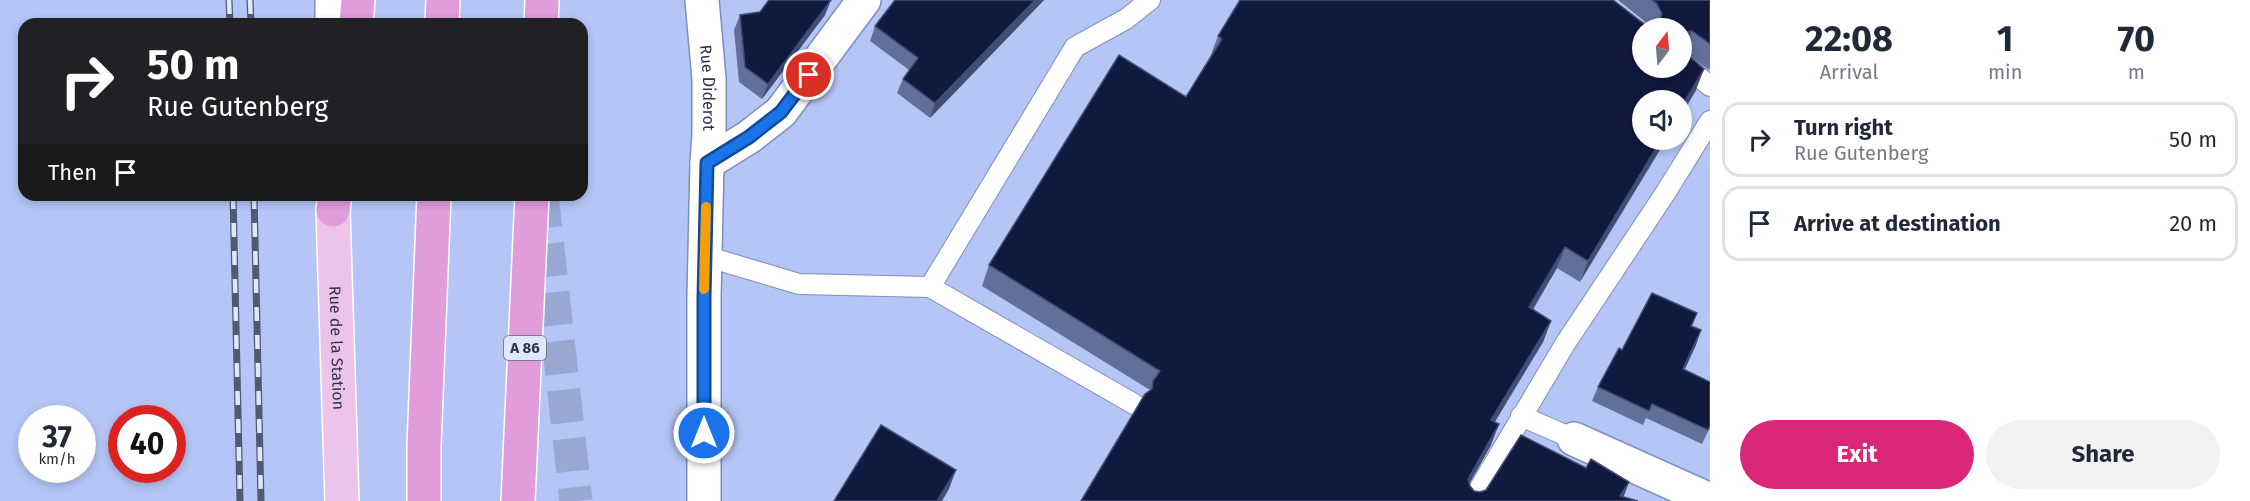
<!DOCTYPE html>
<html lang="en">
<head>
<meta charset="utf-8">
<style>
  :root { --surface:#fff; --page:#f2f2f3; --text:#1f2937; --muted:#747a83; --line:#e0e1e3; --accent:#db2777 }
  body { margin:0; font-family:"Fira Sans",sans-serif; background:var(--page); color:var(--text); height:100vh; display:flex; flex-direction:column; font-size:22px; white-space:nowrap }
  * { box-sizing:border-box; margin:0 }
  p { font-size:20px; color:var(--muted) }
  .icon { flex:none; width:33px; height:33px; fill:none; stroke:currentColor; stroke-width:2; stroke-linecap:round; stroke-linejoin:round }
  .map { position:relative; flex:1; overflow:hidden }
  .drawer { display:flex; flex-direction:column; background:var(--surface); width:540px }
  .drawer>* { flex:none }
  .guide { position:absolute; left:18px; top:18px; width:570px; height:183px; border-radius:18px; box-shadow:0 3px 9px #0003; background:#202124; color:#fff; overflow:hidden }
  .needle { width:39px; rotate:16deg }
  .buttons { position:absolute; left:1632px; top:18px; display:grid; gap:12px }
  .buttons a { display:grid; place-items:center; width:60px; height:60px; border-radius:50%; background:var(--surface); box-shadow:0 3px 9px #0003; font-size:30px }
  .speed { position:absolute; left:18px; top:405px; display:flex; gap:12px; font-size:30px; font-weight:700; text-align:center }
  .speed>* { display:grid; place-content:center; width:78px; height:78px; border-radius:50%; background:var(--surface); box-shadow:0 3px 9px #0003; line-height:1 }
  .speed small { font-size:15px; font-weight:400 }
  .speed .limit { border:9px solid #d22; background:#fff; color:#111 }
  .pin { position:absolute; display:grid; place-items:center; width:51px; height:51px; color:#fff; margin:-26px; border:3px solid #fff; border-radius:50%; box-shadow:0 2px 6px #0007 }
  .me { position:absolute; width:66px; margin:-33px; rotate:0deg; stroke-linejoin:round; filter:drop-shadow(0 0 4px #0008) }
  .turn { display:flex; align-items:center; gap:21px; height:126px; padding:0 30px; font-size:27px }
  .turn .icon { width:78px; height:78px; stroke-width:2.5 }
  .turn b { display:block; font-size:42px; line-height:51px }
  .then { display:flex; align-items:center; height:57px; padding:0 30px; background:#0003; gap:12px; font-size:22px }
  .eta { display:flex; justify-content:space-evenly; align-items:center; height:102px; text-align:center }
  .eta b { font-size:36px; font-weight:700; line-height:42px }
  .cta { display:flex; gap:12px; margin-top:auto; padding:12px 30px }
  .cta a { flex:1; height:69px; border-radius:36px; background:var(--accent); color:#fff; font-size:24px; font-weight:700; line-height:69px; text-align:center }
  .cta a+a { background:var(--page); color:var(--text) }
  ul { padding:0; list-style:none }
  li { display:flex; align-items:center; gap:18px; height:75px; margin:0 12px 9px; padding:0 18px; border:3px solid var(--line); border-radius:18px }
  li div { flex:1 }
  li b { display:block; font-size:22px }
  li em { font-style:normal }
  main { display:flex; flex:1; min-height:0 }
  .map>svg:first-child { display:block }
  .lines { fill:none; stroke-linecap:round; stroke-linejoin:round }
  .highway-tunnel { stroke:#99a8d3; stroke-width:33; stroke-dasharray:33 16; stroke-linecap:butt }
  .lane-casing { stroke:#7e8ebc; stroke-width:22 }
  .street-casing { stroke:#7e8ebc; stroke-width:36 }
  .secondary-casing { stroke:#7e8ebc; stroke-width:36 }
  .primary-casing { stroke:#fff; stroke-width:36 }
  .highway-casing { stroke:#fff; stroke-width:36 }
  .lane { stroke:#fff; stroke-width:20 }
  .street { stroke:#fff; stroke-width:33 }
  .secondary { stroke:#fff; stroke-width:33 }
  .primary { stroke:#edc4e9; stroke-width:33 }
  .highway { stroke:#e19cdb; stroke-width:33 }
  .rail-casing { stroke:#505a75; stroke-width:7 }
  .rail { stroke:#dfe7fb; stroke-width:4.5; stroke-dasharray:14; stroke-linecap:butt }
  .wall { fill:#626f9a }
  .shaded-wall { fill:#414d75 }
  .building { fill:#10193e; stroke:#414d75; stroke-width:1.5 }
  .route-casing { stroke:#114b97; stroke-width:15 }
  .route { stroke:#1a73e8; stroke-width:10 }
  .slow { stroke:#f59e0b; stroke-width:10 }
  .labels { text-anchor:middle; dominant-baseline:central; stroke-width:6; stroke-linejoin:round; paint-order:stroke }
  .shield { fill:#dfe7fb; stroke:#626a7d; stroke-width:1.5 }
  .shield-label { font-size:15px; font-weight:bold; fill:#2d3447 }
  .street-label { font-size:16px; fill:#2d3447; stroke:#dfe7fb }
</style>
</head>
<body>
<main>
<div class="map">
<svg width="1710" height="501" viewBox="0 0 1710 501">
  <rect width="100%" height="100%" fill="#b4c5f6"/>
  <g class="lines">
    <path class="highway-tunnel" d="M542,195L576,501"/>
    <g class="lane-casing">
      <g id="lane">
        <path d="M1682,64L1710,86"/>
        <path d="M705,256L799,284L930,287L1134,404"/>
        <path d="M930,287L1075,47L1126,19L1150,0"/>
        <path d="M1521,416L1574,439"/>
        <path d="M1472,501L1565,344L1666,192L1710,121"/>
      </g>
    </g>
    <g class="street-casing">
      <g id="street">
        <path d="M707,163L749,137L781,112L864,0"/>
        <path d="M1574,439L1710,500"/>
      </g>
    </g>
    <g class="secondary-casing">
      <g id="secondary">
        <path d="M332,0V24"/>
        <path id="s1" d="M702,0L709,79V134L707,163L704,298V501"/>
      </g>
    </g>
    <g class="primary-casing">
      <g id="primary">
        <path id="s2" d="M333,210L342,501"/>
      </g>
    </g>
    <g class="highway-casing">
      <g id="highway">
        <path d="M356,24L358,0"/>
        <path d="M442,24L443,0"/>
        <path d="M541,24L542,0"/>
        <path d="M333,210L335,195"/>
        <path d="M424,501V446L434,195"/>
        <path d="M518,501L532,195"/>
      </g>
    </g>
    <use href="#lane" class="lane"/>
    <use href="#street" class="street"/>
    <use href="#secondary" class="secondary"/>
    <use href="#primary" class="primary"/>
    <use href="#highway" class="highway"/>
    <g class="rail-casing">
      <g id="rail">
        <path d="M229,0L230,24"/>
        <path d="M250,0L251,24"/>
        <path d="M233,195L240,501"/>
        <path d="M254,195L261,501"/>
      </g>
    </g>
    <use href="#rail" class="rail"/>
  </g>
  <g class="wall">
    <path d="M1044,0L930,118L897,93L903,79L909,70L870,41L875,26Z"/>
    <path d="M1618,0H1710V67L1709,70L1684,52L1696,90L1682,114V100L1642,140L1580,282L1557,268L1533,310L1551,321L1543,342L1495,422L1491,445L1469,484L1470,486L1474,491L1480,492L1586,468L1629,482L1623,497L1081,501L1150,390L982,286L989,265L1186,97L1210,57L1218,36L1643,23L1649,25Z"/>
    <path d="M740,15H825L762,99L739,82L734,30Z"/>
    <path d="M1697,313L1692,327L1696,345L1684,370L1710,382V427L1702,444L1646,418L1643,425L1592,401L1598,387L1622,350Z"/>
  </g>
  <g class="shaded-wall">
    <path d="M831,0L825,15L762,99L768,84Z"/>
    <path d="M1035,0H1044L930,118L935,103Z"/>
    <path d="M1692,31L1684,52H1682V35L1686,32Z"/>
    <path d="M1704,69L1696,90L1682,114V106Z"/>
    <path d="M1661,140H1666L1580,282L1588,261Z"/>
    <path d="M1565,247L1557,268L1521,328L1529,307Z"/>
    <path d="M1551,321L1543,342L1483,441L1491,420Z"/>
    <path d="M1701,330L1696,345L1678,384L1683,369Z"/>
    <path d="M1499,424L1491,445L1460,500L1468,479Z"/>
    <path d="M956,470L949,489L942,501H937Z"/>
    <path d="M1629,482L1622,501L1620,496Z"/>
  </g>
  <g class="building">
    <path d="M769,0H831L768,84L745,67L740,15L760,12Z"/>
    <path d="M895,0H1035L935,103L903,79L918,58L875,26Z"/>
    <path d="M1240,0H1613L1643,23L1649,25L1659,21L1662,14L1657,4L1652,0H1710V44L1692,31L1686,32L1682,35V28H1642V68H1682V50L1704,69L1682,106V100H1642V140H1661L1588,261L1565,247L1529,307L1551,321L1491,420L1499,424L1468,479L1470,486L1474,491L1480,492L1486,490L1521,435L1586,468L1591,459L1629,482L1620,496L1638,501H1081L1145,394L1152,389L1153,381L1160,371L989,265L1119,55L1186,97L1222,39L1218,36Z"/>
    <path d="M1652,293L1697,313L1691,326L1701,330L1683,369L1710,382V425L1708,430L1652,404L1649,411L1598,387L1619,348L1622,350Z"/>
    <path d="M881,425L956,470L937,501H834Z"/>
  </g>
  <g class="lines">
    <g class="route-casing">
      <path id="route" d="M704,433V298L707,163L749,137L781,112L809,75"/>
    </g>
    <use href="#route" class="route"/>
    <path class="slow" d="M704,289L706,207"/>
  </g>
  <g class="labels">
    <rect class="shield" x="504" y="336" width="42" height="24" rx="4.5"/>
    <g class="shield-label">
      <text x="525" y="348">A 86</text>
    </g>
    <g class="street-label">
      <text stroke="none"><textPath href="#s1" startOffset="88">Rue Diderot</textPath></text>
      <text stroke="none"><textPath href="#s2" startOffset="138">Rue de la Station</textPath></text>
    </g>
  </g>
</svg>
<div class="buttons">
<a><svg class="needle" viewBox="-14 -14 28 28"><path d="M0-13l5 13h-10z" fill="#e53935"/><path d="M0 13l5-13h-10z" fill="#747a83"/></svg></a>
<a><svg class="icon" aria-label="sound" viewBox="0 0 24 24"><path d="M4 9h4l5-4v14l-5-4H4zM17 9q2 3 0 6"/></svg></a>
</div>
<div class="speed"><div>37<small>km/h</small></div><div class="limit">40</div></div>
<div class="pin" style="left:809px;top:75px;background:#d93025"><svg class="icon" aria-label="arrive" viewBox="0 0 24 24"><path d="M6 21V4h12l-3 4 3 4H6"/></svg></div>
<svg class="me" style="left:704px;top:433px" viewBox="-20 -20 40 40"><circle r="17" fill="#1a73e8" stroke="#fff" stroke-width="3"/><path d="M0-11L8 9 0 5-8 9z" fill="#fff"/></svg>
<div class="guide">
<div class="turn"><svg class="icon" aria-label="right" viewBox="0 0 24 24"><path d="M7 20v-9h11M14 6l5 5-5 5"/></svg><div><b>50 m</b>Rue Gutenberg</div></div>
<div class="then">Then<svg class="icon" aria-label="arrive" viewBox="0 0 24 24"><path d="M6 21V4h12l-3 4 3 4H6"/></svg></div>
</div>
</div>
<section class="drawer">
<div class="eta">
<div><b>22:08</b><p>Arrival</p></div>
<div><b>1</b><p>min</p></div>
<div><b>70</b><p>m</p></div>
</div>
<ul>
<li><svg class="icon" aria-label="right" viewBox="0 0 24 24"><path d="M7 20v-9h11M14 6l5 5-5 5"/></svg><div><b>Turn right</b><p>Rue Gutenberg</p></div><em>50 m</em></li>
<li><svg class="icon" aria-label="arrive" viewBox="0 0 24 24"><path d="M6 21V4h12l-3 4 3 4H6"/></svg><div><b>Arrive at destination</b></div><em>20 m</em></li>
</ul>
<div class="cta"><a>Exit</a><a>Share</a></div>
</section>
</main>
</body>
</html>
